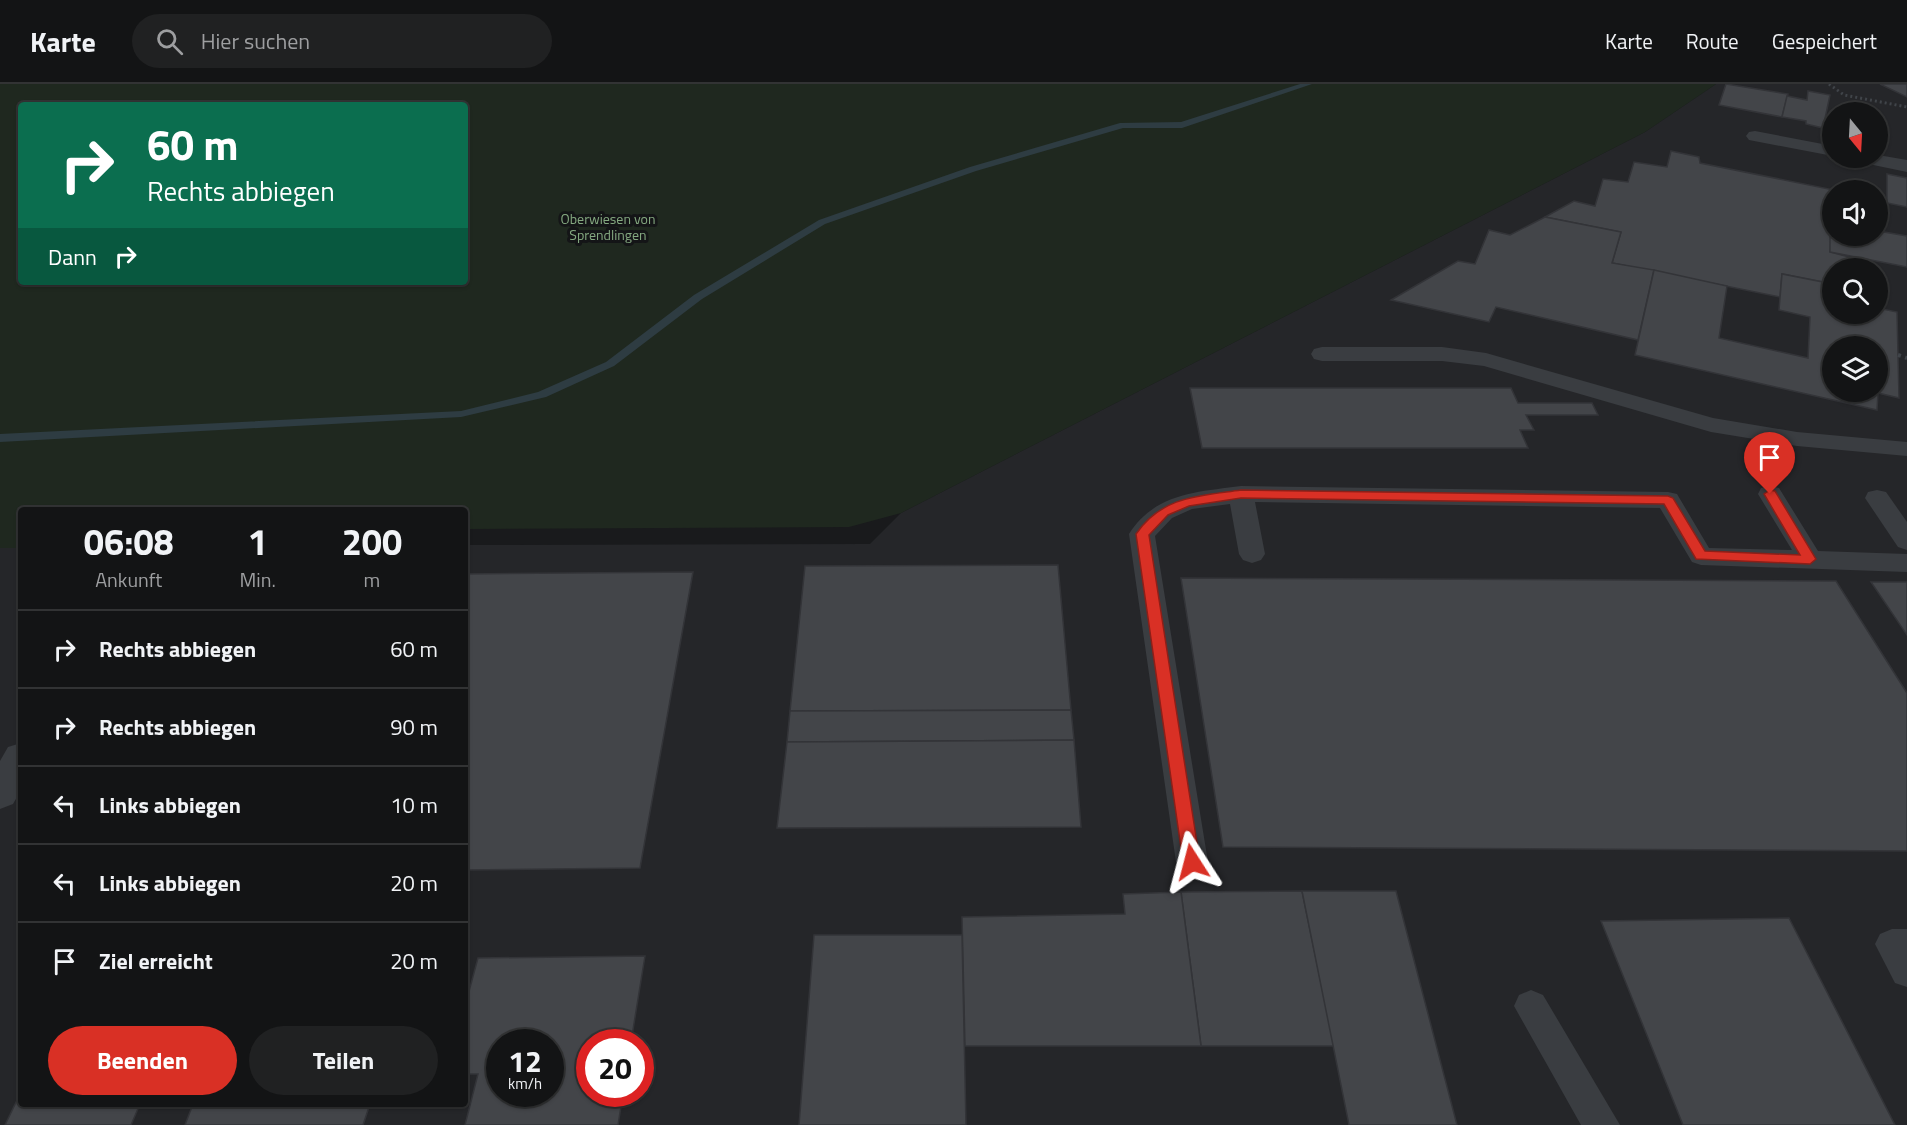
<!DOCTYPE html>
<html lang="de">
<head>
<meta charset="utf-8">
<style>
  :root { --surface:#131415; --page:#202122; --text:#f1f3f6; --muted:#9d9ea0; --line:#323334; --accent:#d93025 }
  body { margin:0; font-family:"Titillium Web",sans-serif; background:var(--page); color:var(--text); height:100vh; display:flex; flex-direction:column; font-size:22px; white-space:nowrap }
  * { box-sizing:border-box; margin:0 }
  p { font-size:20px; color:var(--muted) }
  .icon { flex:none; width:33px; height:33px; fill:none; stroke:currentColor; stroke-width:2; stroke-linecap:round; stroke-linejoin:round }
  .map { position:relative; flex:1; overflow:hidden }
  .side { position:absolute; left:18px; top:423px; width:450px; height:600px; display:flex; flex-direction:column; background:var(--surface); border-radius:6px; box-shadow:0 2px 4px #0004,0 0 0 2px var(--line) }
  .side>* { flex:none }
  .banner { position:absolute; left:18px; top:18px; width:450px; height:183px; border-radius:6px; box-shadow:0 2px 4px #0004,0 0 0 2px var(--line); background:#0b6e4f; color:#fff; overflow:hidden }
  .needle { width:39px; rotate:162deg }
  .controls { position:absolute; left:1822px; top:18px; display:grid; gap:12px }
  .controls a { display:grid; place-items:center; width:66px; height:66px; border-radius:50%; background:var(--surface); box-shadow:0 2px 4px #0004,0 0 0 2px var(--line); font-size:30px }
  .speed { position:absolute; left:486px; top:945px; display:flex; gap:12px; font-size:30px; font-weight:700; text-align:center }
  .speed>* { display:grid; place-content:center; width:78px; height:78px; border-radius:50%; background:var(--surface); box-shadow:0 2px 4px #0004,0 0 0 2px var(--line); line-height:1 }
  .speed small { font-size:15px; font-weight:400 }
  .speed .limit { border:9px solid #d22; background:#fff; color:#111 }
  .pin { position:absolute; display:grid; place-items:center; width:51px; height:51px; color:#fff; margin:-62px -26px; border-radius:50% 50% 50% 0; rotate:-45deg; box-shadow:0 0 6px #0007 }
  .pin .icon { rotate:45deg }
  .me { position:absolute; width:66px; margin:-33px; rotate:351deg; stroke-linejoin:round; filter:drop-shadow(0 0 4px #0008) }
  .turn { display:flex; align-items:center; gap:21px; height:126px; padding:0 30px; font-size:27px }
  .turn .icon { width:78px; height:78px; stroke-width:2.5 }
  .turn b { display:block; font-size:42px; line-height:51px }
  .then { display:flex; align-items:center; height:57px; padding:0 30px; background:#0003; gap:12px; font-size:22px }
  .eta { display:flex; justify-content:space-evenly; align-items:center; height:102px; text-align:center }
  .eta b { font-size:36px; font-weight:700; line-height:42px }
  .cta { display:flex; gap:12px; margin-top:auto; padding:12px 30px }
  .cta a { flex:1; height:69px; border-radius:36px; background:var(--accent); color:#fff; font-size:24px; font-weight:700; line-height:69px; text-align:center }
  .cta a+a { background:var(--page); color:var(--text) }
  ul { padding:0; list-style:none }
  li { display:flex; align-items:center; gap:18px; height:78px; padding:0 30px; border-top:2px solid var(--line) }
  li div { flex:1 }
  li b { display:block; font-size:22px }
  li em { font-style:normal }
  header { display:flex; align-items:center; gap:36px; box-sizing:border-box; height:84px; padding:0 30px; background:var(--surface); border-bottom:2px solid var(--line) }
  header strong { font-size:28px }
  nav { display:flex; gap:33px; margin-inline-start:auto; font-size:21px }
  .search { width:420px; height:54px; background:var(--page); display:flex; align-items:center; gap:15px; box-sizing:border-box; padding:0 21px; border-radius:33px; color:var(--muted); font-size:22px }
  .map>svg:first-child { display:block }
  .built { fill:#252629; fill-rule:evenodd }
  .green { fill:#1f281f; fill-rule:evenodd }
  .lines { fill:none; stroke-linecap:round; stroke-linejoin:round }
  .stream { fill:#2e3c42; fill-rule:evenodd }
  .building { fill:#434549; stroke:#333438; stroke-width:1.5; fill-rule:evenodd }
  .path-far1 { stroke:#404449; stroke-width:3; stroke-dasharray:2 3; stroke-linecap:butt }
  .path { stroke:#404449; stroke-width:4; stroke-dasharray:3 4.5; stroke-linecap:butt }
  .service { fill:#3a3d41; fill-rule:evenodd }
  .minor { fill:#3a3d41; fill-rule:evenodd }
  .route { fill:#d93025; stroke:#8d1f18; stroke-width:1.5 }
  .labels { text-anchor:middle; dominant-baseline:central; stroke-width:6; stroke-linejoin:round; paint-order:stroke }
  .far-park-label { font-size:14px; fill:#85a981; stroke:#141517 }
</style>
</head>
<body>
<header>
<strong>Karte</strong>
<div class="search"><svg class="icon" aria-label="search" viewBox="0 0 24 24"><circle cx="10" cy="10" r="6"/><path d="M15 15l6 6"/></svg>Hier suchen</div>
<nav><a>Karte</a><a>Route</a><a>Gespeichert</a></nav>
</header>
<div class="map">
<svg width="1907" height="1041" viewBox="0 0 1907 1041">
  <rect width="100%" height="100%" fill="#191a1c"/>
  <path class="built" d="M1716,0H1907V1041H0V459H21V1020H465V461L870,460L901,429L1645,48ZM1833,28H1878V74H1833ZM1833,106H1878V152H1833ZM1833,184H1878V230H1833ZM1833,262H1878V308H1833ZM500,958H550V1010H500ZM590,958H640V1010H590Z"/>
  <path class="green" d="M0,0H1716L1645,48L901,429L849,443L465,445V426H21V464H0ZM21,21H465V198H21Z"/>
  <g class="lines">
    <path class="stream" d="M1300,0H1312L1182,44H1123L976,87L825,140L702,215L614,282L546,313L461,333L0,358V350L461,327L538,308L606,278L694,211L819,136L970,83L1120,39L1181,38Z"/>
  </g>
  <g class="building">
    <path d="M1726,0L1788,10L1782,33L1719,21Z"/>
    <path d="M1880,0H1907V13Z"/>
    <path d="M1808,7L1830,11L1823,44L1806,40V37L1782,33L1787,12L1807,16Z"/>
    <path d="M1671,67L1699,73L1700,79L1834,106L1830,168L1853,174L1851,184H1833V200L1782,190L1780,213L1612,179L1621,148L1545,133L1574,117L1595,122L1603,95L1628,98L1634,78L1667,83Z"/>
    <path d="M1887,90L1907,94V123L1887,119Z"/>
    <path d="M1545,133L1621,148L1612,179L1654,186L1638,256L1496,223L1489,238L1391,216L1458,177L1475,180L1489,146L1510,151Z"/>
    <path d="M1830,138H1833V152H1878V147L1907,152V183L1830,168Z"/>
    <path d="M1654,186L1727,202L1719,254L1808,274L1810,233L1779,226L1782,190L1833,200V230H1878V210H1882V225L1897,228L1899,314L1878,309L1877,326L1635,271ZM1833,262H1878V308H1833Z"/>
    <path d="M1190,304H1511L1518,319H1592L1598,331H1526L1534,346H1520L1528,364H1202Z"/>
    <path d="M1058,481L1071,626L790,627L805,482Z"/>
    <path d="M693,488L640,784L465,786V490Z"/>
    <path d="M1181,494L1836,497L1907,609V767L1223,763Z"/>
    <path d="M1871,498H1907V551Z"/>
    <path d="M1071,626L1074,656L787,658L790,627Z"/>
    <path d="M1074,656L1081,743L777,744L787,658Z"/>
    <path d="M1302,807L1334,962H1201L1181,808Z"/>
    <path d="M1302,807H1396L1457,1041H1349Z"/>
    <path d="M1181,808L1201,962H965L962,833L1125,830L1123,810Z"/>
    <path d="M1789,834L1895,1041H1683L1601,837Z"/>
    <path d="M814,851H962L966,1041H799Z"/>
    <path d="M645,872L631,958H590V1010H623L618,1041H465L478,990H465V922L478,874ZM500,958H550V1010H500Z"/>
    <path d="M21,1008V1020H140L131,1041H5Z"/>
    <path d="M193,1020H370L363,1041H185Z"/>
  </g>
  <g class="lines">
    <path class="path-far1" d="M1829,0L1844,11L1907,23"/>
    <path class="path" d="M1898,271L1907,274"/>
    <g class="service">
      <path d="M1755,47L1833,62V72L1749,56L1746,52L1749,48Z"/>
      <path d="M1878,71L1907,76V88L1859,78L1856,74H1878Z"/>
      <path d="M1322,263H1442L1486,269L1713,334L1797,348L1907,358V372L1797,362L1711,348L1484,282L1442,277H1322L1314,275L1311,270L1314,265Z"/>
      <path d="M1241,402L1668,408L1677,410L1709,464L1792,466L1758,410L1761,404L1770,402L1779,404L1818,467L1907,470V488L1701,481L1692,478L1660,424L1255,418L1265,470L1261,476L1252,479L1243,476L1239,470L1230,420L1192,425L1172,434L1155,452L1208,778L1203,787L1192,791L1181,787L1176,778L1129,450C1155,409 1197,408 1241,402Z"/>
      <path d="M1877,406L1886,408L1907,438V466L1898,463L1865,414L1868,408Z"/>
      <path d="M1892,845H1907V903L1895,899L1875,860L1880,850Z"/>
      <path d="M1531,906L1543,911L1620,1041H1581L1514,922L1519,911Z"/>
    </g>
    <path class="minor" d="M21,659V706L13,720L0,725V677L8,663Z"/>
  </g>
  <path class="route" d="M1241,406L1668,412L1673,414L1705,467L1800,471L1764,410L1770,406L1775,407L1816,475L1810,480L1696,475L1664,420L1241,414L1189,422L1168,431L1149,451L1200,778L1197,783L1192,785L1186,783L1183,778L1136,450C1162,412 1199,412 1241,406Z"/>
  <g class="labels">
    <g class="far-park-label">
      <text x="608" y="134">Oberwiesen von<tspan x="608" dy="16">Sprendlingen</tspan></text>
    </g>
  </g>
</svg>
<div class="controls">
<a><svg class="needle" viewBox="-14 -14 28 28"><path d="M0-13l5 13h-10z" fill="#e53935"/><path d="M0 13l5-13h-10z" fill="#9d9ea0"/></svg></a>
<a><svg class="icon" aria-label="sound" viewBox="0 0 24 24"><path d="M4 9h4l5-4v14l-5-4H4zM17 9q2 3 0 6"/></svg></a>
<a><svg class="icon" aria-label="search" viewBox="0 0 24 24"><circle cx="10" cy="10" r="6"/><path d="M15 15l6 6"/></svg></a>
<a><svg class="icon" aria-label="layers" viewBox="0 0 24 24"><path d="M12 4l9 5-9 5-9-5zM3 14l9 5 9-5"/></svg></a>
</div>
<div class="speed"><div>12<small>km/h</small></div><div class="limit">20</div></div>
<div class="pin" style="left:1770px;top:410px;background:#d93025"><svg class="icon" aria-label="arrive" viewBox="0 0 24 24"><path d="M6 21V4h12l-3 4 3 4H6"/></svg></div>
<svg class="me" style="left:1192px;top:778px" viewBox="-20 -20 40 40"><path d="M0-17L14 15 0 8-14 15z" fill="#d93025" stroke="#fff" stroke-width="4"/></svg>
<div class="banner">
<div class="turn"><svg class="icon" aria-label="right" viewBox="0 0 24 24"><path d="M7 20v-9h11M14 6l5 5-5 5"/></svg><div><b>60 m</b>Rechts abbiegen</div></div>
<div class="then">Dann<svg class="icon" aria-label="right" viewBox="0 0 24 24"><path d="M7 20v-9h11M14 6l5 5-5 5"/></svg></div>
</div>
<section class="side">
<div class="eta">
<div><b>06:08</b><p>Ankunft</p></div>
<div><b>1</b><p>Min.</p></div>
<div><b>200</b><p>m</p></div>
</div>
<ul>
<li><svg class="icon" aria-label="right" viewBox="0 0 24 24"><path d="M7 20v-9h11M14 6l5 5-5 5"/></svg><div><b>Rechts abbiegen</b></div><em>60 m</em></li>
<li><svg class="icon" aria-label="right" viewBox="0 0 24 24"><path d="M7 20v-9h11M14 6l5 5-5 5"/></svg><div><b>Rechts abbiegen</b></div><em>90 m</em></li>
<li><svg class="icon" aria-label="left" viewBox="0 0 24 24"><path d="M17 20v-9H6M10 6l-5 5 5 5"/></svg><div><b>Links abbiegen</b></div><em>10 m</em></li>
<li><svg class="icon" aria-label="left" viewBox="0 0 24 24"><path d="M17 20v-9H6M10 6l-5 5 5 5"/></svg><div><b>Links abbiegen</b></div><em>20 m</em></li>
<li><svg class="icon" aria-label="arrive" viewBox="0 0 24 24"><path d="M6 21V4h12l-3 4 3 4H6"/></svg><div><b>Ziel erreicht</b></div><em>20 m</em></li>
</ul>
<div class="cta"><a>Beenden</a><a>Teilen</a></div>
</section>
</div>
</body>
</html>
